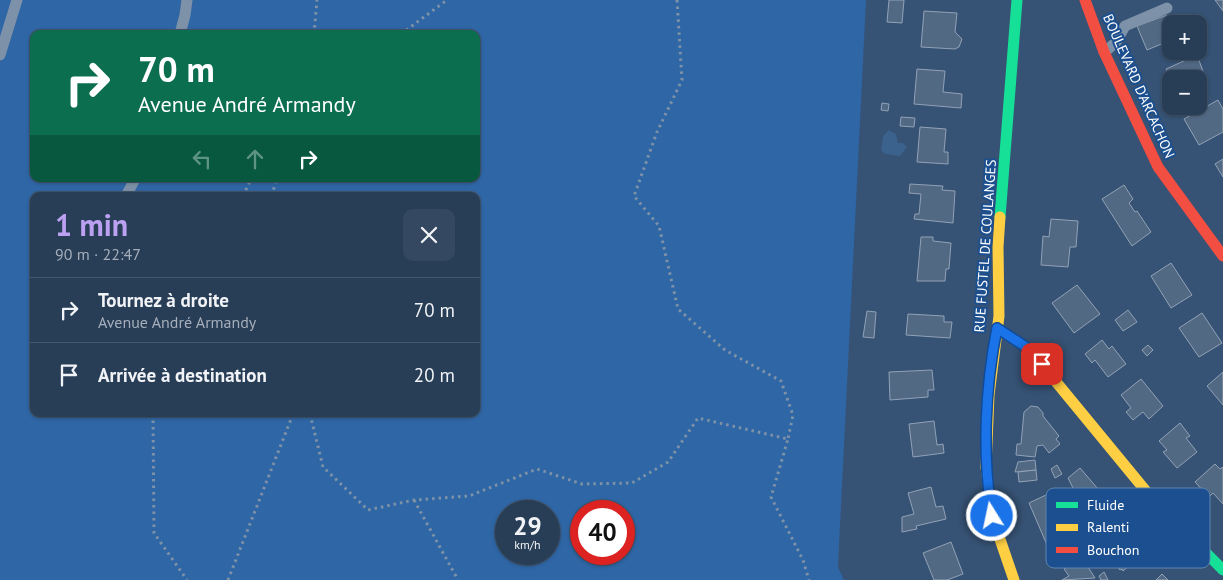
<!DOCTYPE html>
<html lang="fr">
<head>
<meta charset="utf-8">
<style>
  :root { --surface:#283e57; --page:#344961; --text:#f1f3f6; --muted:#a5aeba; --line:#44576d; --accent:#bca0f2 }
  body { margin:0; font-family:"PT Sans",sans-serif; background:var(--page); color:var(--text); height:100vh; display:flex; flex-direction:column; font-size:19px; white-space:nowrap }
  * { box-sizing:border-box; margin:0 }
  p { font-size:16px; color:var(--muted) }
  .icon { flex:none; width:28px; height:28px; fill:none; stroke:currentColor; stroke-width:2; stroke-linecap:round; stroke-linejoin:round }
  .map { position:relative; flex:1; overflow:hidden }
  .panel { position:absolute; left:30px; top:192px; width:450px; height:225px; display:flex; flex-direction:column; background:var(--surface); border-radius:10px; box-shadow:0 1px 4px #0004,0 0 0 1px var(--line) }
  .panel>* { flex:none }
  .hud { position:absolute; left:30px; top:30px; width:450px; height:152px; border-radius:10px; box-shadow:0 1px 4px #0004,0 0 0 1px var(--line); background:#0b6e4f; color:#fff; overflow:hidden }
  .controls { position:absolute; left:1162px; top:15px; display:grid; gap:10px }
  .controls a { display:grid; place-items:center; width:45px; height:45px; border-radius:10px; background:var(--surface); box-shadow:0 1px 4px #0004,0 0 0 1px var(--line); font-size:25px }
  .speed { position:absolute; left:495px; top:500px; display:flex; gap:10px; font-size:25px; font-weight:700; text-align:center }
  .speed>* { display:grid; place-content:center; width:65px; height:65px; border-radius:50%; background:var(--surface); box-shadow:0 1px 4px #0004,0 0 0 1px var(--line); line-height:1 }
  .speed small { font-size:12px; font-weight:400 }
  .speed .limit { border:8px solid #d22; background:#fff; color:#111 }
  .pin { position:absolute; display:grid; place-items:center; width:42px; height:42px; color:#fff; margin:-21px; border-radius:10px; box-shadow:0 2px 8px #0006 }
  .me { position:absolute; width:55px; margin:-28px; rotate:350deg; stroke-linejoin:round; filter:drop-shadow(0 0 4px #0008) }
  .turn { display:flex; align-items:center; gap:18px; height:105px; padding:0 25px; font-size:22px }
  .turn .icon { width:65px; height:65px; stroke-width:2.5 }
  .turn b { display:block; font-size:35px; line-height:42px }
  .lanes { display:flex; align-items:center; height:48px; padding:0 25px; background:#0003; justify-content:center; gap:25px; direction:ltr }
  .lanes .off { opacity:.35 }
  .round { display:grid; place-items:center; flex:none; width:52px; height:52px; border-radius:10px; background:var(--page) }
  .summary { display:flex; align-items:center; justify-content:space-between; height:85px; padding:0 25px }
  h1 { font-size:30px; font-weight:800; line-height:38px; color:var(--accent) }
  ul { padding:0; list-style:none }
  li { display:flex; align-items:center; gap:15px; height:65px; padding:0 25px; border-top:1px solid var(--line) }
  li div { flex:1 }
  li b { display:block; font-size:19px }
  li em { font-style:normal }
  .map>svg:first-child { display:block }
  .green { fill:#2f66a5; fill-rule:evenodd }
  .water { fill:#3b618d }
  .building { fill:#526984; stroke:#92a2b6 }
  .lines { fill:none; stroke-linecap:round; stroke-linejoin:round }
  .path { stroke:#7d92a8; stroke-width:3; stroke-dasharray:2.5 4; stroke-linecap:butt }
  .lane { stroke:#7d92a8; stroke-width:11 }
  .fast { stroke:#16e098; stroke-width:11 }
  .slow { stroke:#ffcf43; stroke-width:11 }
  .jam { stroke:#f24e42; stroke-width:11 }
  .route-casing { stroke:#114b97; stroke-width:12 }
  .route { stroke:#1a73e8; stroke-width:9 }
  .labels { text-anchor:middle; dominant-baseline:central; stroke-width:4; stroke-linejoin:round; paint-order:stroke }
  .street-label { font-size:14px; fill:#fff; stroke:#1b4f8f }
  .key { fill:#1b4f8f; stroke:#5f84b1; stroke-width:1 }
  .key-label { font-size:14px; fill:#fff }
</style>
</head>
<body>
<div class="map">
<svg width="1223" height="580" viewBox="0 0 1223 580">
  <rect width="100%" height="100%" fill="#365274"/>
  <path class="green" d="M0,0H866L838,567L844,580H0ZM34,34H476V179H34ZM34,196H476V414H34ZM506,511H549V554H506ZM581,511H624V554H581Z"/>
  <path class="water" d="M889,130L896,134L898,143H903L907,147L900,156L885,154L881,150L883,136Z"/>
  <g class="building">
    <path d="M889,0H904L902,23L887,22Z"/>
    <path d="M1215,0H1223V11Z"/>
    <path d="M924,11L957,13L955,32L962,39L959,47L955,49L921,47Z"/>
    <path d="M1167,15L1171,26V40L1147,50L1137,26Z"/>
    <path d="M1197,55L1207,82L1199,86V79L1171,80L1166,69Z"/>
    <path d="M917,69L945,71L943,92L962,94L961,108L914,104Z"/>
    <path d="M1218,100L1223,109V132L1199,145L1184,119Z"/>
    <path d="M882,103L889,104L888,111L881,110Z"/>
    <path d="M901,117L915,118L914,127L900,126Z"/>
    <path d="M920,127L946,129L944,152H948V164L917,162Z"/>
    <path d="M1223,159V177L1215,164Z"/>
    <path d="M910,184L943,186L942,190L955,191L953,223L914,219L915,214H919L921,194L909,193Z"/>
    <path d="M1124,185L1133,199L1129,203L1135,212L1137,211L1151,232L1132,246L1102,199Z"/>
    <path d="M1051,219L1078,221L1076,247H1070L1068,267L1041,265L1043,236L1049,237Z"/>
    <path d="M921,237H933V241L951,243L949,269H946L945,281H917Z"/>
    <path d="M1171,263L1192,295L1171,308L1151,276Z"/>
    <path d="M1077,285L1100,314L1074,333L1052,303Z"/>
    <path d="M1128,310L1137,322L1123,331L1115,320Z"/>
    <path d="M867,311L876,312L874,338L863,337Z"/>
    <path d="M1202,313L1222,343L1199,357L1179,328Z"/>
    <path d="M908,314L944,316V322H952L950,338L906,335Z"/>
    <path d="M1102,340L1109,349L1112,346L1126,364L1108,377L1095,360L1092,363L1085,354Z"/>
    <path d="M1148,345L1153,350L1147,356L1142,350Z"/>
    <path d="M932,370L934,390H928V397L890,400L889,372Z"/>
    <path d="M1223,372V405L1207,386Z"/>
    <path d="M1141,379L1163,406L1149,419L1143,412L1133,420L1126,412L1131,408L1121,395Z"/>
    <path d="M1031,406L1038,407L1043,413V416L1059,436L1056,439L1060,444L1049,453L1043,445L1037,446L1035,457L1016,455L1017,444H1021L1024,412Z"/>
    <path d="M934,421L937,445L943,444L944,453L913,457L909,424Z"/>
    <path d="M1180,423L1190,436L1186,438L1197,452L1177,468L1163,452L1167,450L1159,441Z"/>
    <path d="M1035,460L1036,470L1015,472L1018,462Z"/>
    <path d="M1215,464L1220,469L1223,467V504L1213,493L1209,497L1195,482Z"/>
    <path d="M1057,465L1062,474L1055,478L1051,469Z"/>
    <path d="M1080,468L1110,503L1094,517L1079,500L1068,478Z"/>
    <path d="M1036,470L1037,480L1019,482L1018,472Z"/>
    <path d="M931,487L936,507L943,506L946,519L916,526L917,529L902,532V517L914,514L908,493Z"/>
    <path d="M1046,495L1050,502L1054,501L1070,534L1047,545L1029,503Z"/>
    <path d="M1125,522L1142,545L1138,548L1143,554L1123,571L1122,569L1120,570L1114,563L1124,555L1109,536Z"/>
    <path d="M951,542L963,574L947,580H934L923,553Z"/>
    <path d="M1082,558L1095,578L1062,580L1069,576L1064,569Z"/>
    <path d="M1104,572L1108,580H1101L1099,576Z"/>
    <path d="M1162,574L1168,580H1156Z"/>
  </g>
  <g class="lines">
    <g class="path">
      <path d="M677,0L682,80L657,132L634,196L659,226L678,309L725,350L781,381L793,415L788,439"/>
      <path d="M314,34L317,0"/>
      <path d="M401,34L447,0"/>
      <path d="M243,196L251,179"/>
      <path d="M272,196L276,179"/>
      <path d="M153,414L154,533L187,580"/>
      <path d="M310,414L323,467L368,510L414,500L469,496L537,469L582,484L632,483L668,462L698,418L788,439L771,497L803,560L809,580"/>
      <path d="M414,500L458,580"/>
      <path d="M228,580L293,414"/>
    </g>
    <g class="lane">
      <path d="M180,34L185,15L187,0"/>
      <path d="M1105,52L1116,42L1125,26L1167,8"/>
      <path d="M0,55L17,0"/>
      <path d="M126,196L135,179"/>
    </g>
    <g class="fast">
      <path d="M1000,217L1017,0"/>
      <path d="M1150,496L1223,570"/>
    </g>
    <g class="slow">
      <path d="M1000,217L998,247L999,316L989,395L986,467L992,516L1014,580"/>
      <path d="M997,328L1029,349L1150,496"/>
    </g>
    <path class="jam" d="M1085,0L1104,52L1158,167L1223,256"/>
  </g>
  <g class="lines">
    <g class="route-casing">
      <path id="route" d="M992,516C982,455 985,388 997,328L1029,349L1042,364"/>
    </g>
    <use href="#route" class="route"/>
  </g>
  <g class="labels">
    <g class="street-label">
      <text transform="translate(1139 86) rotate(66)">BOULEVARD D'ARCACHON</text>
      <text transform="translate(985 246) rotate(-86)">RUE FUSTEL DE COULANGES</text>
    </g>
  </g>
  <rect x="1046" y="488" width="164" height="80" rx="8" class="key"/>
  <rect x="1056" y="502" width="22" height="6" fill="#16e098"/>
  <rect x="1056" y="524" width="22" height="7" fill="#ffcf43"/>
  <rect x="1056" y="547" width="22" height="6" fill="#f24e42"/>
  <g class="key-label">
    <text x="1087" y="510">Fluide</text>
    <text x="1087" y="532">Ralenti</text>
    <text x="1087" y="555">Bouchon</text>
  </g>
</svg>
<div class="controls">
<a>+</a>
<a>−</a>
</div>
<div class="speed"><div>29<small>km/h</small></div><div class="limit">40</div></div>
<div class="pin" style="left:1042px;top:364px;background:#d93025"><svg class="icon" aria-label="arrive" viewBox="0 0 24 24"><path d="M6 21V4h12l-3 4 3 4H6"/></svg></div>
<svg class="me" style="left:992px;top:516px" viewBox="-20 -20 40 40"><circle r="17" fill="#1a73e8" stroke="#fff" stroke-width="3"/><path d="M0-11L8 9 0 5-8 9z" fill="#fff"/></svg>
<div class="hud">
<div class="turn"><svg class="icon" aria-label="right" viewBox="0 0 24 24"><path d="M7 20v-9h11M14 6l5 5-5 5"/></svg><div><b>70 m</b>Avenue André Armandy</div></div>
<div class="lanes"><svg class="icon off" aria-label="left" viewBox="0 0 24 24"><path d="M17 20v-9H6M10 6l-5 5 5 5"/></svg><svg class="icon off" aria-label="ahead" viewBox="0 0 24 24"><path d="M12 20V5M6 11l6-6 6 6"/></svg><svg class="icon" aria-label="right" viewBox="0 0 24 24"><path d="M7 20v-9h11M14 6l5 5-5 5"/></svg></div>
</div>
<section class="panel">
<div class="summary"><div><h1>1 min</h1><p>90 m · 22:47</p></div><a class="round"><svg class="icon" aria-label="close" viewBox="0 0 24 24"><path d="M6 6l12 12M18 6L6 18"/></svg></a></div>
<ul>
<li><svg class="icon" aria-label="right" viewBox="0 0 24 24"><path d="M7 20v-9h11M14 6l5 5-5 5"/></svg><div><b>Tournez à droite</b><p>Avenue André Armandy</p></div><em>70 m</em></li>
<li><svg class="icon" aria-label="arrive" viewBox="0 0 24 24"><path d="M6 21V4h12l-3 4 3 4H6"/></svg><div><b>Arrivée à destination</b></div><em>20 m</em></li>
</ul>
</section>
</div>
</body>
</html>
